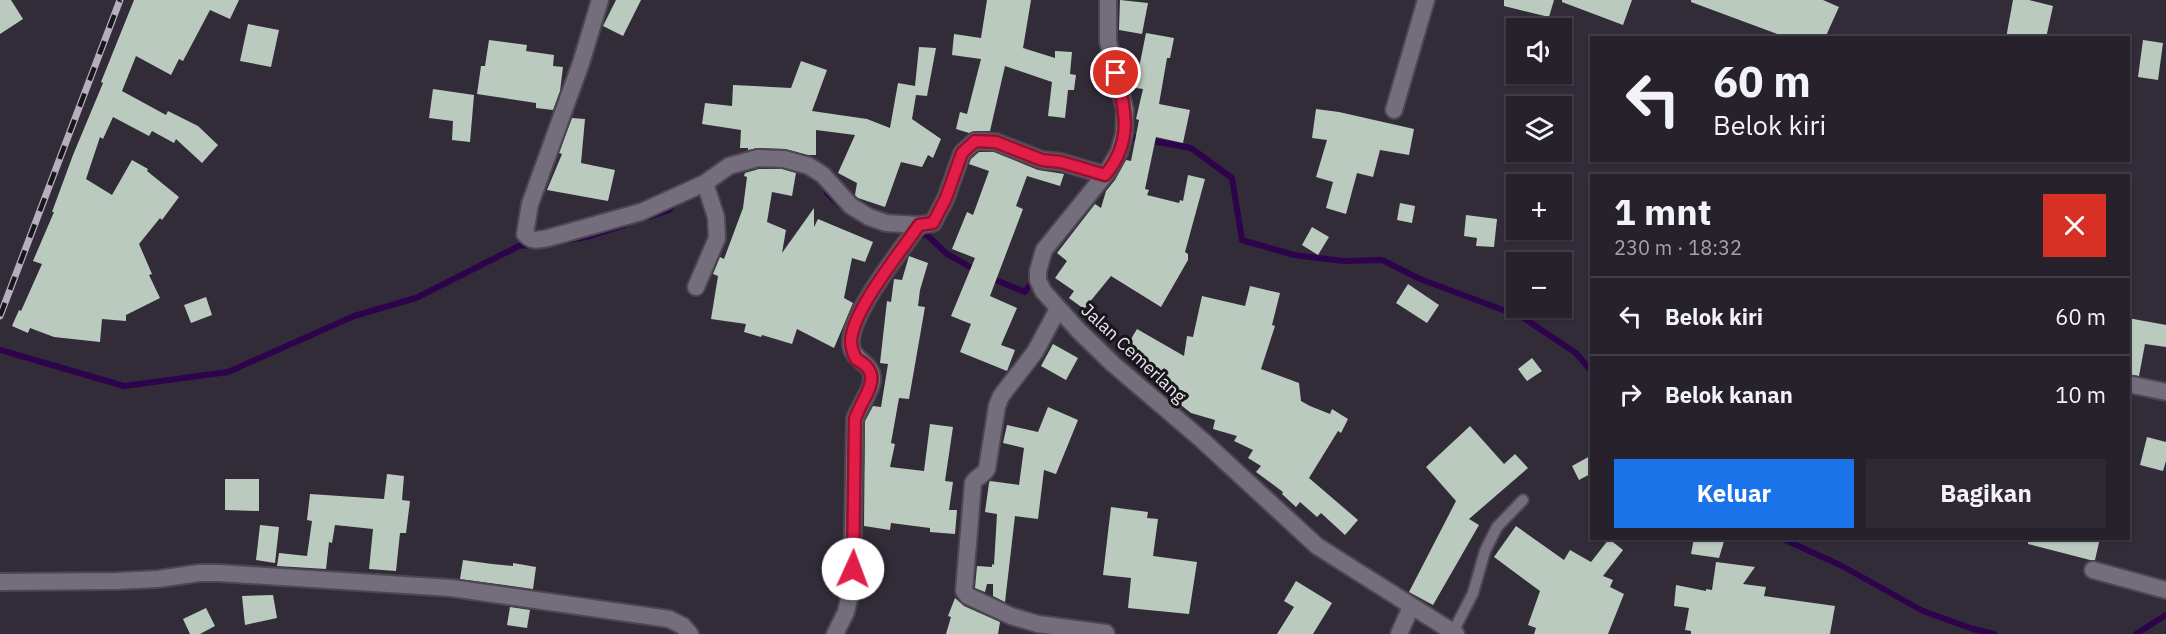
<!DOCTYPE html>
<html lang="id">
<head>
<meta charset="utf-8">
<style>
  :root { --surface:#26212b; --page:#2e2933; --text:#f1f3f6; --muted:#a4a3a9; --line:#423e47; --accent:#1a73e8 }
  body { margin:0; font-family:"IBM Plex Sans",sans-serif; background:var(--page); color:var(--text); height:100vh; display:flex; flex-direction:column; font-size:22px; white-space:nowrap }
  * { box-sizing:border-box; margin:0 }
  p { font-size:20px; color:var(--muted) }
  .icon { flex:none; width:33px; height:33px; fill:none; stroke:currentColor; stroke-width:2; stroke-linecap:round; stroke-linejoin:round }
  .map { position:relative; flex:1; overflow:hidden }
  .sheet { position:absolute; left:1590px; top:174px; width:540px; height:366px; display:flex; flex-direction:column; background:var(--surface); border-radius:0px; box-shadow:0 2px 4px #0004,0 0 0 2px var(--line) }
  .sheet>* { flex:none }
  .banner { position:absolute; left:1590px; top:36px; width:540px; height:126px; border-radius:0px; box-shadow:0 2px 4px #0004,0 0 0 2px var(--line); background:#26212b; color:var(--text); overflow:hidden }
  .fabs { position:absolute; left:1506px; top:18px; display:grid; gap:12px }
  .fabs a { display:grid; place-items:center; width:66px; height:66px; border-radius:0px; background:var(--surface); box-shadow:0 2px 4px #0004,0 0 0 2px var(--line); font-size:30px }
  .pin { position:absolute; display:grid; place-items:center; width:51px; height:51px; color:#fff; margin:-26px; border:3px solid #fff; border-radius:50%; box-shadow:0 2px 6px #0007 }
  .me { position:absolute; width:66px; margin:-33px; rotate:2deg; stroke-linejoin:round; filter:drop-shadow(0 0 4px #0008) }
  .turn { display:flex; align-items:center; gap:21px; height:126px; padding:0 24px; font-size:27px }
  .turn .icon { width:78px; height:78px; stroke-width:2.5 }
  .turn b { display:block; font-size:42px; line-height:51px }
  .round { display:grid; place-items:center; flex:none; width:63px; height:63px; border-radius:0px; background:var(--page) }
  .summary { display:flex; align-items:center; justify-content:space-between; height:102px; padding:0 24px }
  h1 { font-size:36px; font-weight:700; line-height:45px }
  .primary-button { display:flex; gap:12px; margin-top:auto; padding:12px 24px }
  .primary-button a { flex:1; height:69px; border-radius:0px; background:var(--accent); color:#fff; font-size:24px; font-weight:700; line-height:69px; text-align:center }
  .primary-button a+a { background:var(--page); color:var(--text) }
  ul { padding:0; list-style:none }
  li { display:flex; align-items:center; gap:18px; height:78px; padding:0 24px; border-top:2px solid var(--line) }
  li div { flex:1 }
  li b { display:block; font-size:22px }
  li em { font-style:normal }
  .map>svg:first-child { display:block }
  .lines { fill:none; stroke-linecap:round; stroke-linejoin:round }
  .stream { stroke:#2d044b; stroke-width:6 }
  .building { fill:#bbcabe }
  .service-casing { stroke:#4c4752; stroke-width:14 }
  .minor-casing { stroke:#4c4752; stroke-width:20 }
  .service { stroke:#736d7c; stroke-width:10 }
  .minor { stroke:#736d7c; stroke-width:16 }
  .rail-casing { stroke:#b4afba; stroke-width:7 }
  .rail { stroke:#18161c; stroke-width:4.5; stroke-dasharray:14; stroke-linecap:butt }
  .route-casing { stroke:#92132f; stroke-width:15 }
  .route { stroke:#e11d48; stroke-width:10 }
  .labels { text-anchor:middle; dominant-baseline:central; stroke-width:6; stroke-linejoin:round; paint-order:stroke }
  .street-label { font-size:18px; fill:#e9e5ee; stroke:#18161c }
</style>
</head>
<body>
<div class="map">
<svg width="2166" height="634" viewBox="0 0 2166 634">
  <rect width="100%" height="100%" fill="#322c39"/>
  <g class="lines">
    <g class="stream">
      <path d="M1127,141L1130,137L1191,148L1232,178L1242,240L1294,255L1344,261L1382,260L1420,279L1522,317L1576,353L1592,372"/>
      <path d="M825,183L827,193L840,205"/>
      <path d="M649,217L669,210L676,202"/>
      <path d="M915,234L927,235L947,254L977,271"/>
      <path d="M568,240L587,237L625,225"/>
      <path d="M988,277L1025,292L1034,278"/>
      <path d="M0,350L124,386L228,372L354,316L416,298L519,246L531,245"/>
      <path d="M1781,538L1842,566L1923,611L1973,629L1994,634"/>
      <path d="M2136,634L2166,615"/>
    </g>
  </g>
  <g class="building">
    <path d="M0,0H11L23,19L0,34Z"/>
    <path d="M134,0H239L230,19L210,10L183,61L179,59L171,75L136,56L122,91L166,115L168,111L198,126L218,145L202,163L176,139L174,143L152,131L149,136L113,117L103,139L100,137L86,179L112,195L132,160L148,169L147,171L179,197L162,220L160,218L139,244L152,274L149,275L160,298L126,315V321L102,319L100,342L54,337L30,328L28,333L12,326L19,310L21,311L42,264L33,261L54,212H52L73,155L103,83L101,82Z"/>
    <path d="M616,0H641L623,36L603,26Z"/>
    <path d="M987,0H1031L1023,48L1055,58V51L1072,52L1070,74L1076,75L1074,90H1068L1065,118L1048,116L1052,82L1005,66L990,131H975L969,133L956,129L960,112L967,114L981,59L952,55L954,34L981,38Z"/>
    <path d="M1120,0L1148,3L1142,34L1119,30Z"/>
    <path d="M1504,0H1554L1549,17L1504,6Z"/>
    <path d="M1562,0H1632L1623,25L1562,2Z"/>
    <path d="M1691,0H1823L1839,7L1825,38H1788L1691,2Z"/>
    <path d="M2013,0H2029L2053,6L2046,38H2006Z"/>
    <path d="M248,24L279,30L271,67L240,61Z"/>
    <path d="M1146,33L1174,38L1170,58H1167L1159,104L1190,110L1183,143L1156,137L1145,189L1149,190L1147,195L1179,203L1180,200L1183,201L1188,175L1205,179L1185,252L1188,254V260L1161,307L1111,276L1084,309L1069,298L1074,291L1055,278L1067,261L1057,253L1095,204L1101,208L1106,191L1115,180L1126,160L1131,161L1139,120L1136,119L1143,89L1130,87V86L1132,72L1138,73Z"/>
    <path d="M489,40L527,45L526,51L554,55L553,66L563,67L560,91L553,110L536,108V103L477,94L481,66H485Z"/>
    <path d="M2143,40L2163,43L2158,80L2138,77Z"/>
    <path d="M919,47L936,48L927,96L916,95L912,119L941,139L933,158L928,155L922,167L901,162L885,207L858,198L855,195L857,183L838,173L855,135L816,130V155H808L785,149L758,148L748,150V148H740L741,130L702,124L705,103L732,106L733,85L791,88L801,61L827,70L812,111L867,119L890,128L898,83L915,86Z"/>
    <path d="M433,89L474,95L470,142L452,140L453,121L429,118Z"/>
    <path d="M1316,109L1339,112L1414,129L1409,155L1380,150L1373,177L1357,173L1346,214L1326,208L1333,182L1316,177L1327,140L1312,138Z"/>
    <path d="M572,118L585,119L581,163L615,170L608,201L547,190L562,154L559,153Z"/>
    <path d="M979,152H994L1038,170L1064,174L1060,186L1027,176L1016,206L1023,209L990,296L1017,308L1001,345L1015,350L1007,371L960,352L971,324L951,316L975,258L952,249L967,212L973,215L989,171L969,164L971,159Z"/>
    <path d="M759,169H782L796,173L792,196L772,192L767,222L786,230L782,253L814,208V227L818,219L873,242L865,262L852,258L844,298L853,303L834,348L797,329L792,344L762,335L761,337L744,332L746,324L711,319L718,276L713,274L720,257L724,259L743,208L747,177L744,176L745,173Z"/>
    <path d="M1400,203L1415,206L1412,223L1397,220Z"/>
    <path d="M1466,215L1497,219L1494,247L1476,246L1477,238L1464,236Z"/>
    <path d="M1312,227L1329,237L1318,255L1302,245Z"/>
    <path d="M909,256L928,263L920,290L918,306L925,307L909,399L899,398L891,443L895,444L890,467L924,471L930,424L953,427L945,481L953,482L949,510H957L955,534L930,532V528L891,523L890,530L864,526L865,421L873,406L881,407L888,364L880,363L887,301L891,302L894,279L902,280Z"/>
    <path d="M1408,284L1439,305L1427,323L1396,303Z"/>
    <path d="M1250,286L1280,293L1272,325L1275,326L1261,369L1299,383L1301,401L1310,406L1330,414L1332,409L1348,419L1341,433L1338,431L1309,478L1358,520L1345,535L1321,513L1317,517L1300,502L1296,507L1282,494L1283,492L1256,472L1261,466L1248,458L1253,450L1234,441L1237,436L1213,429L1215,420L1191,413L1162,390L1165,386L1140,370L1145,361L1125,349L1137,329L1184,356L1187,336L1193,337L1202,296L1245,306Z"/>
    <path d="M206,297L212,315L191,323L184,305Z"/>
    <path d="M2128,318L2166,325V347L2145,344L2139,376L2128,374Z"/>
    <path d="M1053,344L1078,358L1066,380L1041,366Z"/>
    <path d="M1532,358L1542,371L1527,381L1518,369Z"/>
    <path d="M1048,407L1078,420L1056,474L1044,470L1038,519L1015,516L1005,602L993,596V584H987L985,592L975,588L977,566L992,567V564L994,565L997,514L985,512L989,483L990,481L1019,485L1024,448L1003,443L1007,425L1038,432Z"/>
    <path d="M1470,426L1504,464L1515,454L1528,468L1469,519L1479,525L1433,605L1409,592L1456,501L1426,467Z"/>
    <path d="M2147,437L2166,442V461L2163,471L2140,465Z"/>
    <path d="M1592,455V473L1579,480L1572,466Z"/>
    <path d="M387,474L404,476L402,500L410,501L406,533H400L396,571L369,569L373,529L335,525L332,543L329,542L326,569L277,566L279,553L307,556L312,521L307,520L310,494L384,499Z"/>
    <path d="M225,479H259V511L225,510Z"/>
    <path d="M1111,507L1148,512L1147,518L1158,519L1153,556L1197,562L1189,614L1128,608L1131,578L1103,575Z"/>
    <path d="M260,525L279,527L275,563L256,560Z"/>
    <path d="M1516,526L1564,560L1570,550L1591,562L1609,539L1623,550L1603,576L1613,580L1610,587L1624,594L1608,634H1534L1536,628L1528,625L1540,591L1494,557Z"/>
    <path d="M1694,538H1725L1719,558L1691,554Z"/>
    <path d="M2028,538H2100L2095,560H2090L2028,544Z"/>
    <path d="M463,560L492,564L513,566V563L536,567L533,589L460,579Z"/>
    <path d="M1716,562L1755,567L1743,584L1766,587L1764,596L1835,606L1830,634H1691V631L1685,630L1689,608L1674,606L1676,585L1706,591V589L1712,590Z"/>
    <path d="M1296,581L1332,603L1313,634H1277L1294,607L1284,601Z"/>
    <path d="M273,595L277,618L245,625L242,596Z"/>
    <path d="M955,598L964,606L1000,622L998,634H946L951,617L948,616Z"/>
    <path d="M510,607L530,610L527,628L507,625Z"/>
    <path d="M206,608L215,626L200,634H190L183,619Z"/>
  </g>
  <g class="lines">
    <g class="service-casing">
      <path id="service" d="M1453,632L1473,593L1485,551L1497,527L1523,500"/>
    </g>
    <g class="minor-casing">
      <g id="minor">
        <path d="M600,0L581,63L530,204L525,234C532,242 538,240 548,238L641,212L705,183L729,166L758,158L784,159L809,166L823,175L851,206L869,217L886,223L919,225L933,223L946,198L962,153L975,141L996,142L1042,160L1061,162L1105,175"/>
        <path d="M1108,0V41L1125,110L1124,134L1119,152L1108,171L1044,250L1038,271V280L1043,291L1078,330L1113,364L1202,440L1317,546L1456,634"/>
        <path d="M1394,110L1426,0"/>
        <path d="M696,287L717,238L716,217L705,183"/>
        <path d="M1058,309L1035,352L1001,396L997,406L987,469C984,475 976,477 973,483L964,591L968,596L1011,616L1038,624L1106,633"/>
        <path d="M2128,384L2166,392"/>
        <path d="M2093,570L2166,590"/>
        <path d="M0,582L116,581L158,579L199,573H219L451,588L669,619L683,626L690,634"/>
        <path d="M835,634L846,612L852,586L855,419C859,407 871,391 872,381C874,362 852,362 851,344C849,315 901,250 919,225"/>
        <path d="M1399,634L1411,607"/>
      </g>
    </g>
    <use href="#service" class="service"/>
    <use href="#minor" class="minor"/>
    <g class="rail-casing">
      <path id="rail" d="M0,316L120,0"/>
    </g>
    <use href="#rail" class="rail"/>
  </g>
  <g class="lines">
    <g class="route-casing">
      <path id="route" d="M853,569L855,419C863,395 887,375 856,359C853,353 851,347 851,341C853,309 900,253 919,225L933,223L946,198L962,153L975,141L996,142L1042,160L1061,162L1105,175C1133,142 1126,111 1116,73"/>
    </g>
    <use href="#route" class="route"/>
  </g>
  <g class="labels">
    <g class="street-label">
      <text transform="translate(1134 353) rotate(43)">Jalan Cemerlang</text>
    </g>
  </g>
</svg>
<div class="fabs">
<a><svg class="icon" aria-label="sound" viewBox="0 0 24 24"><path d="M4 9h4l5-4v14l-5-4H4zM17 9q2 3 0 6"/></svg></a>
<a><svg class="icon" aria-label="layers" viewBox="0 0 24 24"><path d="M12 4l9 5-9 5-9-5zM3 14l9 5 9-5"/></svg></a>
<a>+</a>
<a>−</a>
</div>
<div class="pin" style="left:1116px;top:73px;background:#d93025"><svg class="icon" aria-label="arrive" viewBox="0 0 24 24"><path d="M6 21V4h12l-3 4 3 4H6"/></svg></div>
<svg class="me" style="left:853px;top:569px" viewBox="-20 -20 40 40"><circle r="19" fill="#fff"/><path d="M0-13L10 11 0 6-10 11z" fill="#e11d48"/></svg>
<div class="banner">
<div class="turn"><svg class="icon" aria-label="left" viewBox="0 0 24 24"><path d="M17 20v-9H6M10 6l-5 5 5 5"/></svg><div><b>60 m</b>Belok kiri</div></div>
</div>
<section class="sheet">
<div class="summary"><div><h1>1 mnt</h1><p>230 m · 18:32</p></div><a class="round" style="background:#d93025;color:#fff"><svg class="icon" aria-label="close" viewBox="0 0 24 24"><path d="M6 6l12 12M18 6L6 18"/></svg></a></div>
<ul>
<li><svg class="icon" aria-label="left" viewBox="0 0 24 24"><path d="M17 20v-9H6M10 6l-5 5 5 5"/></svg><div><b>Belok kiri</b></div><em>60 m</em></li>
<li><svg class="icon" aria-label="right" viewBox="0 0 24 24"><path d="M7 20v-9h11M14 6l5 5-5 5"/></svg><div><b>Belok kanan</b></div><em>10 m</em></li>
</ul>
<div class="primary-button"><a>Keluar</a><a>Bagikan</a></div>
</section>
</div>
</body>
</html>
